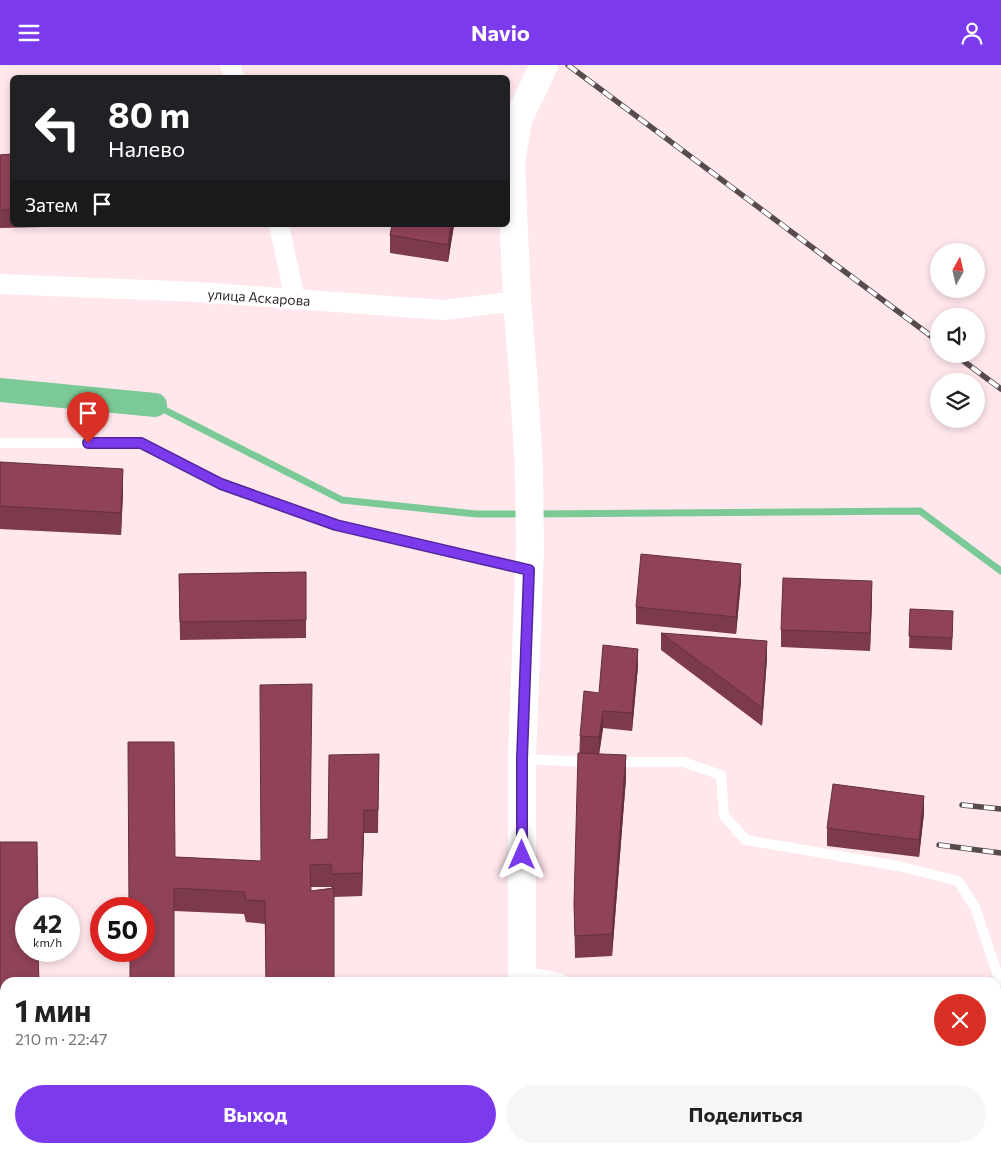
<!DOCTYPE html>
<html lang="ru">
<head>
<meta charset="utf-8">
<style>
  :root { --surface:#fff; --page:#f6f6f6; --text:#222; --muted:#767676; --accent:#7c3aed }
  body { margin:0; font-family:Commissioner,sans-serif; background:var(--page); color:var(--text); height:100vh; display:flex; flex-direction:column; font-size:19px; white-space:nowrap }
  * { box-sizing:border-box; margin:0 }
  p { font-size:16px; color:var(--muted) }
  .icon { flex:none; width:28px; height:28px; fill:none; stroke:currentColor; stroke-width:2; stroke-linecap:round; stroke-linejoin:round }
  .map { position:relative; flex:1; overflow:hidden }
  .panel { position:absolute; left:0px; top:912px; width:1001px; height:176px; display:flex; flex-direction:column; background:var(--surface); border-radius:15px 15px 0 0; box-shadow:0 2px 8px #0003 }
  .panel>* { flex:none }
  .banner { position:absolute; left:10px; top:10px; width:500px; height:152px; border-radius:8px; box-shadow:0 2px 8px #0003; background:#202124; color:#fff; overflow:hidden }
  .needle { width:32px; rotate:8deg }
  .fabs { position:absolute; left:930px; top:178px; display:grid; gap:10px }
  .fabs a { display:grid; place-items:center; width:55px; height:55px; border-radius:50%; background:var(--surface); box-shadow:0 2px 8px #0003; font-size:25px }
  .speed { position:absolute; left:15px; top:832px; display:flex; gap:10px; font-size:25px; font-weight:700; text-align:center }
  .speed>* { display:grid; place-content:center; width:65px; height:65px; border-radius:50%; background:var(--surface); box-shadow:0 2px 8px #0003; line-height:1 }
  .speed small { font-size:12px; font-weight:400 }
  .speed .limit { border:8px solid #d22; background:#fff; color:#111 }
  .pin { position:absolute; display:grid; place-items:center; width:42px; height:42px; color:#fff; margin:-51px -21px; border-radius:50% 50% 50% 0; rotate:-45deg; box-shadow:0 0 5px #0007 }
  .pin .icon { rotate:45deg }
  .me { position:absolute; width:55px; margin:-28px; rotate:0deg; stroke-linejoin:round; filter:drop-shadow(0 0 4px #0008) }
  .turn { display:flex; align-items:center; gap:18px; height:105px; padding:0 15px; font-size:22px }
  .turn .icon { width:65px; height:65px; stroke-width:2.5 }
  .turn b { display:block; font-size:35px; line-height:42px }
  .then { display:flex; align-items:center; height:48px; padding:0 15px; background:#0003; gap:10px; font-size:19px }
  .round { display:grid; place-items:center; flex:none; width:52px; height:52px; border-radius:26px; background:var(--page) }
  .head { display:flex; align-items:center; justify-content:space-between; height:85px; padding:0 15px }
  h1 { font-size:30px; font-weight:700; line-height:38px }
  .action { display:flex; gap:10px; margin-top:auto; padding:10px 15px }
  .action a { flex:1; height:58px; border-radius:30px; background:var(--accent); color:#fff; font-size:20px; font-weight:700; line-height:58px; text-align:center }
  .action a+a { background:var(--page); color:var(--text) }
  header { display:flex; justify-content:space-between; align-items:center; height:65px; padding:0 15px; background:var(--accent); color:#fff; font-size:22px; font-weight:700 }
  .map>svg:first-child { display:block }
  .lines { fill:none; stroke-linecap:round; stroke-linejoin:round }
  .stream { stroke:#7bc997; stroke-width:7 }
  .canal { stroke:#7bc997; stroke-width:24 }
  .lane { stroke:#fff; stroke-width:10 }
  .street { stroke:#fff; stroke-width:20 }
  .secondary { stroke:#fff; stroke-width:28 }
  .rail-casing { stroke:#574b4d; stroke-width:5.5 }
  .rail { stroke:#fff; stroke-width:4; stroke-dasharray:11; stroke-linecap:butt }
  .wall { fill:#7c3a4c; fill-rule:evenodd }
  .shaded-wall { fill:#652f3e }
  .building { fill:#904358; stroke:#652f3e }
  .route-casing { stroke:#51269a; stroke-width:12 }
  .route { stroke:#7c3aed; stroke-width:9 }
  .labels { text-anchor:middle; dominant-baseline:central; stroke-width:5; stroke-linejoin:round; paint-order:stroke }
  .street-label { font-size:14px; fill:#32282a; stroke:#fff }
</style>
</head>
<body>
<header><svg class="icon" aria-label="menu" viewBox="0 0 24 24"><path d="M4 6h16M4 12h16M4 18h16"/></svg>Navio<svg class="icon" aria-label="person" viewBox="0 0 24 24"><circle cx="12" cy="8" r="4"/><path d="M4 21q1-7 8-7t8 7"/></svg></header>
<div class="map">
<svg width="1001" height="1088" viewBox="0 0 1001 1088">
  <rect width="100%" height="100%" fill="#ffe7ec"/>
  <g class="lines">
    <g class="stream">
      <path d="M155,340L342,435L476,449H523"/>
      <path d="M534,449L920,446L1001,506"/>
    </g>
    <path class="canal" d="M0,325L155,340"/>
    <g class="lane">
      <path d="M0,378H141L221,419L336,460L528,505"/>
      <path d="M523,694L591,697"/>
      <path d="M613,697H683L721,710L724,751L746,775L898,801L958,816L975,842L1001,920"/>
    </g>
    <g class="street">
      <path d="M230,0L234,12"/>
      <path d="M279,160L295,235"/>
      <path d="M0,219L198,227L444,245L517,236"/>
      <path d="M522,911L559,918"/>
      <path d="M996,1014L1001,1018"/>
    </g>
    <g class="secondary">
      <path d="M522,918V694L530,484L529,404L523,308L517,236L511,97L518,55L544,0"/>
      <path d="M521,1088V1084"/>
    </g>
    <g class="rail-casing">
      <g id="rail">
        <path d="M568,0L939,277"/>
        <path d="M954,289L1001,324"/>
        <path d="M962,740L1001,744"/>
        <path d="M939,780L1001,788"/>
      </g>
    </g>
    <use href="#rail" class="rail"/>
  </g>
  <g class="wall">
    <path d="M12,89V160H44V162L0,163V90Z"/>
    <path d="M454,160L448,197L390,188V170Z"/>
    <path d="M0,397L123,427L121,470L0,464Z"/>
    <path d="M306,507V573L180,575L179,509Z"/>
    <path d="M741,516L736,569L636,559V542Z"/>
    <path d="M872,534L870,586L781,582V565Z"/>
    <path d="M910,544L953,558L952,585L909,583Z"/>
    <path d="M661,568L767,593L762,661L661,585Z"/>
    <path d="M638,601L632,666L603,663L599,689L626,713L612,891L575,893L574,839L580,671L599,628Z"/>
    <path d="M379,689L378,768H364L362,831L334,832V918H266L265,859L246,857L244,849L174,846L130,918L175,792L261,796L311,775L328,774ZM311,822H331L332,823L311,826Z"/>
    <path d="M924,748L919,792L827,781V763Z"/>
    <path d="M0,777L5,918V1003H0Z"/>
  </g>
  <g class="shaded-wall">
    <path d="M451,160H454L448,197V180Z"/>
    <path d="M123,404V427L121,470V448Z"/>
    <path d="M741,499V516L736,569V552Z"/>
    <path d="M872,516V534L870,586V568Z"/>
    <path d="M767,576V593L762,661V643Z"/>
    <path d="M638,584V601L632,666V648Z"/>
    <path d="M603,646V663L599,690V672Z"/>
    <path d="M626,690V713L612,891V869Z"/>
    <path d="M924,731V748L919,792V775Z"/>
    <path d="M364,745V768L362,831V808Z"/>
  </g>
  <g class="building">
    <path d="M12,89V145H0V90Z"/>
    <path d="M392,160H451L448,180L390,170Z"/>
    <path d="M0,397L123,404L121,448L0,441Z"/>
    <path d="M641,489L741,499L736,552L636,542Z"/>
    <path d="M306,507V555L180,557L179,509Z"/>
    <path d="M783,513L872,516L870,568L781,565Z"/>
    <path d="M910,544L953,546L952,573L909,571Z"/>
    <path d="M661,568L767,576L762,643Z"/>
    <path d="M603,580L638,584L632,648L603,646L599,672L580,671L584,626L599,628Z"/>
    <path d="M312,619L310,775L328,774L329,690L379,689L378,745H364L362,808L332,809L331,799L310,800L311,826L334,823V915L308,918H266L265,836L246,835L244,827L174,823V918H130V886H144V844H129L128,677H174L175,792L261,796L260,620Z"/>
    <path d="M578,688L626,690L612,869L575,871L574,839Z"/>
    <path d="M833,719L924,731L919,775L827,763Z"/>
    <path d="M0,777H37L38,844H26V886H38L39,918H5V980H0Z"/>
  </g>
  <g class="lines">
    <g class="route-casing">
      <path id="route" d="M88,378H141L221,419L336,460L529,505L522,694V790"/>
    </g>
    <use href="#route" class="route"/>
  </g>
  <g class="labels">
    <g class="street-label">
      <text transform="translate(259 232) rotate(4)">улица Аскарова</text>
    </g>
  </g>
</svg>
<div class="fabs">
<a><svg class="needle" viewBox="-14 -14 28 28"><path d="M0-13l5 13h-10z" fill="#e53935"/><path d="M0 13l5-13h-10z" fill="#767676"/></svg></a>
<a><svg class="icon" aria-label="sound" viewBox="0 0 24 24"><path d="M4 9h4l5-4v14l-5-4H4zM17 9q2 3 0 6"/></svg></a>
<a><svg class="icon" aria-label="layers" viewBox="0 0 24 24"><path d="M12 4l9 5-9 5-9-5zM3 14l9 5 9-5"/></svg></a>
</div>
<div class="speed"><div>42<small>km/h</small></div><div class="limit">50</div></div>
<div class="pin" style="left:88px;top:378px;background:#d93025"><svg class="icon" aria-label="arrive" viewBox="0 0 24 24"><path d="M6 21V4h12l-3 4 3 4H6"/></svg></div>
<svg class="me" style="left:522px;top:790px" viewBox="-20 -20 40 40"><path d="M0-17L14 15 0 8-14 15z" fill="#7c3aed" stroke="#fff" stroke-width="4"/></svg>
<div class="banner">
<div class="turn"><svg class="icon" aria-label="left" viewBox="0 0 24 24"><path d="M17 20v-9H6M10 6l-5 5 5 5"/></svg><div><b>80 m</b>Налево</div></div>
<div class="then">Затем<svg class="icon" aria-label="arrive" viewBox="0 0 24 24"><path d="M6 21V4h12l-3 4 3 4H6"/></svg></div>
</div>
<section class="panel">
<div class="head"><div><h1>1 мин</h1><p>210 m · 22:47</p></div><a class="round" style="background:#d93025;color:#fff"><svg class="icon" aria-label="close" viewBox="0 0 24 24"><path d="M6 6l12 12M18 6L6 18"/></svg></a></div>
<div class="action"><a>Выход</a><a>Поделиться</a></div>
</section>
</div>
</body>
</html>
